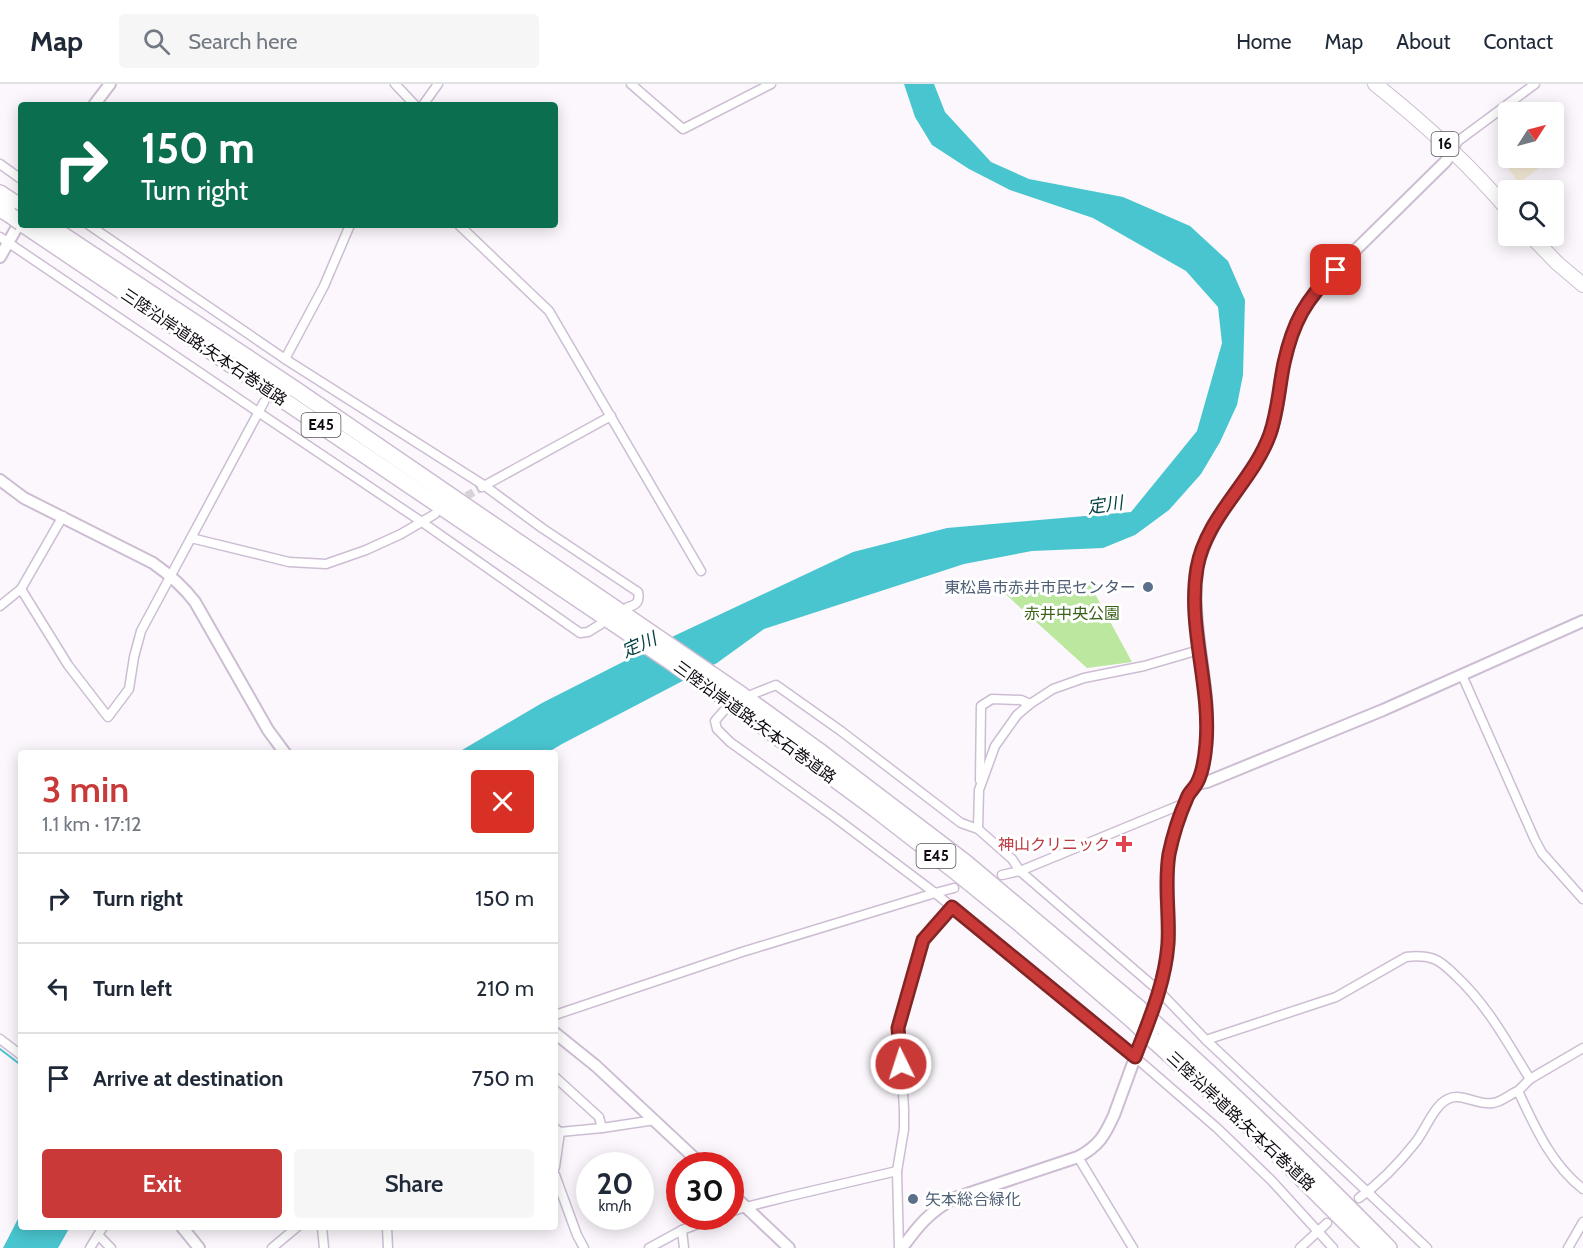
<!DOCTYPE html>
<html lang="en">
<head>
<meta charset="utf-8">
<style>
  :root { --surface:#fff; --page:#f6f6f7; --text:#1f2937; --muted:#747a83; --line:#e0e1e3; --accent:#c83938 }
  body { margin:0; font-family:Cabin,"Noto Sans JP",sans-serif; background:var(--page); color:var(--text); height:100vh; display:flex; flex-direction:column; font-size:22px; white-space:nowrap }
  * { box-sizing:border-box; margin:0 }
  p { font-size:20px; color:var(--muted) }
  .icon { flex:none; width:33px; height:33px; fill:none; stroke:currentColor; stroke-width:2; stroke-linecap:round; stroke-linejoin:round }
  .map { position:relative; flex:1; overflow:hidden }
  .drawer { position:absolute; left:18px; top:666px; width:540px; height:480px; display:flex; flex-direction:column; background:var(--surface); border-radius:6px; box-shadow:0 3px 15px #0003 }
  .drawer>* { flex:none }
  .guide { position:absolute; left:18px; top:18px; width:540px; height:126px; border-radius:6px; box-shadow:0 3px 15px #0003; background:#0b6e4f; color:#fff; overflow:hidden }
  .needle { width:39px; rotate:54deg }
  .controls { position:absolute; left:1498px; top:18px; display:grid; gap:12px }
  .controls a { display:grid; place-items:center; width:66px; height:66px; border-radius:6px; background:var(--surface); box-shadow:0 3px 15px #0003; font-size:30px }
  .speed { position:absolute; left:576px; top:1068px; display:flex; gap:12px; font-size:30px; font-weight:700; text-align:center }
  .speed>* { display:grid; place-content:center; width:78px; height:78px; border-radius:50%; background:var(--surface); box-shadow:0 3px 15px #0003; line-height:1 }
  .speed small { font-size:15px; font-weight:400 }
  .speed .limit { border:9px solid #d22; background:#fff; color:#111 }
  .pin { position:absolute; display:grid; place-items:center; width:51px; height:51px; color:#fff; margin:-26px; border-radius:12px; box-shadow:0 3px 9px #0006 }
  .me { position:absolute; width:66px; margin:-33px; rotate:356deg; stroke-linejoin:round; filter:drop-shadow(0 0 4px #0008) }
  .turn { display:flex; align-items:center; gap:21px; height:126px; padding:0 24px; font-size:27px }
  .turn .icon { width:78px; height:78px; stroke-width:2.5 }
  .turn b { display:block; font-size:42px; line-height:51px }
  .round { display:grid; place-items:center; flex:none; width:63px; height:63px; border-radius:6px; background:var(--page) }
  .summary { display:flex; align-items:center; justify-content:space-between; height:102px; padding:0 24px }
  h1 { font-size:36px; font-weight:600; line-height:45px; color:var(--accent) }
  .button { display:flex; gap:12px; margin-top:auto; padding:12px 24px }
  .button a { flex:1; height:69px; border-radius:6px; background:var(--accent); color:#fff; font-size:24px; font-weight:600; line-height:69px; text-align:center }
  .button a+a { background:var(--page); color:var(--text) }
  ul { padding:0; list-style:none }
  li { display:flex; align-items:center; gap:18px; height:90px; padding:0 24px; border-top:2px solid var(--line) }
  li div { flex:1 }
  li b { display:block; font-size:22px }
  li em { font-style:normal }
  header { display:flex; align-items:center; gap:36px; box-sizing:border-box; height:84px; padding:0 30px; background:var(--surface); border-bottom:2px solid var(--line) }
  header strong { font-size:28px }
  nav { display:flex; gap:33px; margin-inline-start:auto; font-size:21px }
  .search { width:420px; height:54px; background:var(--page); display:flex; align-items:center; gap:15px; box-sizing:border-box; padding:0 21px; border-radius:6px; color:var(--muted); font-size:22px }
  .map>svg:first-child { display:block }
  .education { fill:#f8eed9 }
  .green { fill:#bbe79e }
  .water { fill:#49c5cf }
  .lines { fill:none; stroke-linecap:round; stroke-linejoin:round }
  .stream { stroke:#49c5cf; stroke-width:2 }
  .minor-tunnel { stroke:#d8d3d9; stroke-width:8; stroke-dasharray:8 4; stroke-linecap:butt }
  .minor-casing { stroke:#cdbdd3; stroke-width:11 }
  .tertiary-casing { stroke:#cdbdd3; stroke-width:14 }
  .primary-casing { stroke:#cdbdd3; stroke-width:16 }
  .motorway-casing { stroke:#cdbdd3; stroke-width:18 }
  .minor { stroke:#fff; stroke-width:8 }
  .tertiary { stroke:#fff; stroke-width:10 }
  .primary { stroke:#fff; stroke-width:14 }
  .motorway { stroke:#fff; stroke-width:15 }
  .motorway-bridge-casing { stroke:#cdbdd3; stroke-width:18; stroke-linecap:butt }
  .motorway-bridge { stroke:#fff; stroke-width:15 }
  .route-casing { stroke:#822524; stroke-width:15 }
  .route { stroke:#c83938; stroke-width:10 }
  .service-dot { fill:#5c6f8a; stroke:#fff; stroke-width:2 }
  .health-dot { fill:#e0444e; stroke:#fff; stroke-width:2 }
  .labels { text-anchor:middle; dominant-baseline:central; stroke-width:6; stroke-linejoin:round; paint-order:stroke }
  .shield { fill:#fff; stroke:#575458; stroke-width:1.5 }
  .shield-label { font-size:15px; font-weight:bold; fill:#0f0a11 }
  .street-label { font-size:16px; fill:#0f0a11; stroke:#fff }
  .service-label { font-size:16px; fill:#4e5e75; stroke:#fff; text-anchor:end }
  .park-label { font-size:16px; fill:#3b6219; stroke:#fff }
  .health-label { font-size:16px; fill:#be3a42; stroke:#fff; text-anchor:end }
  .water-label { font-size:18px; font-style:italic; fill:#043f43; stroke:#fff }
</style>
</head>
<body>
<header>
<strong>Map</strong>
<div class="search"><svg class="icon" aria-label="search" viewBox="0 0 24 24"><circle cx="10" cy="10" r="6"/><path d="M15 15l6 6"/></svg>Search here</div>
<nav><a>Home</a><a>Map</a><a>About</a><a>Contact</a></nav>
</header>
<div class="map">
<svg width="1583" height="1164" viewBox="0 0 1583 1164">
  <rect width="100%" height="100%" fill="#fbf7fc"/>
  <path class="education" d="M1509,64V74H1552L1519,99L1499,72Z"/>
  <path class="green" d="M1088,497L1132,578L1087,584L1002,507Z"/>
  <g class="water">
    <path d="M904,0H934L945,28L991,78L1029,95L1123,113L1190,142L1228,177L1245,216L1243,291L1237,321L1220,358L1201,390L1169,426L1135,451L1103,464L1032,467L964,480L764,545L717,579L562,660L547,669H457L542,619L676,551L853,468L947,444L1131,428L1197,347L1222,259L1218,223L1186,187L1093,134L1010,106L969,85L932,61L915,33Z"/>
    <path d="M21,1129V1143H70L58,1164H3Z"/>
  </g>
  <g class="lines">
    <path class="stream" d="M0,965L21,981"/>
    <path class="minor-tunnel" d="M456,418L479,405"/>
    <g class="minor-casing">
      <g id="minor">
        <path d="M395,0L415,21"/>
        <path d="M631,0L683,45L771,0"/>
        <path d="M423,21L438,0"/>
        <path d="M1453,67L1458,57L1535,0"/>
        <path d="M0,80L21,95"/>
        <path d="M89,141L285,275L485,402L542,444L638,508C640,517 637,521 628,523"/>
        <path d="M459,141L549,227L701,487"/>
        <path d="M0,153L258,328L422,438L580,549L588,548L601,540"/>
        <path d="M285,275L324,202L350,141"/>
        <path d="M482,403L611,332"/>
        <path d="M191,454L289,478L326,480L366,466L401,450L435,430"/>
        <path d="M21,505L68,581L108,633L129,605L134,573L141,547L264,318"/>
        <path d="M0,522L21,505L63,432"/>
        <path d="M1462,591L1535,756L1542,769L1583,815"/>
        <path d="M753,610L776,601L841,647L961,739L978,745L1012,775L1020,787L1159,907L1206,956L1427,1164"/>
        <path d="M727,623L715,637L717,645L730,658L833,732L935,809L1135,973L1217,1044L1271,1096L1333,1164"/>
        <path d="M980,696L981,622L992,615L1021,616L1030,620"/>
        <path d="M978,745L979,706L995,662L1017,631L1030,620L1053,605L1084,594L1144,582L1199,566"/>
        <path d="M1002,791L1020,787L1185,719"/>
        <path d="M555,931L742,868L935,809L954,804"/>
        <path d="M0,955L21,971"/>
        <path d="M1206,956L1336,913L1406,873C1414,872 1426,872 1434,875C1442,878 1450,886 1456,892C1488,922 1507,958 1530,995"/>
        <path d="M555,993L599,1033L602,1044"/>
        <path d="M1518,1007L1530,995L1583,964"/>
        <path d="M555,1044L560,1048L602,1044L655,1036"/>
        <path d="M1078,1073L1133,1164"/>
        <path d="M555,1083L560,1048"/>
        <path d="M555,1091L577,1151L584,1164"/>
        <path d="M1359,1114C1380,1099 1399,1079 1415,1059C1425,1047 1434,1021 1448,1015C1461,1008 1479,1022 1493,1019C1502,1018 1510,1010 1518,1007C1535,1043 1551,1080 1583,1105"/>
        <path d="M730,1128L746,1123L786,1113L897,1087"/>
        <path d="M322,1143L324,1164"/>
        <path d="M387,1143L388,1164"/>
        <path d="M682,1146L684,1164"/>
        <path d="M98,1151L111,1164"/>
        <path d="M90,1164L103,1143"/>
        <path d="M272,1164L297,1143"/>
        <path d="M649,1164L682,1146L719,1132"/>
        <path d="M899,1164L897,1087L904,1045V1025L899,944L923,856L952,823"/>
        <path d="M1300,1164L1327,1139"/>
        <path d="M1568,1164L1583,1138"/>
      </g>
    </g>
    <g class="tertiary-casing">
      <g id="tertiary">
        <path d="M94,21L110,0"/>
        <path d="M0,173L21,136"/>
        <path d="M0,396L24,414L153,479C170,491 183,502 195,518L268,646L285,669"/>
        <path d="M1197,700L1207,698L1383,626L1583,537"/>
        <path d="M555,949L596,982L703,1082"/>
        <path d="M730,1108L789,1164"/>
        <path d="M182,1143L199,1164"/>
        <path d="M902,1164C918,1142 930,1127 955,1114L1078,1073C1099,1062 1105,1051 1114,1031C1124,1003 1134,976 1144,949C1153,925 1162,901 1166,876C1172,840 1161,803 1170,767C1174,749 1179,728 1188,711C1190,707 1194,704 1197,700C1203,689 1205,673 1206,661C1211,615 1198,570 1196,525C1195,510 1194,495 1198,480C1207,447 1227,421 1246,393C1255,379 1265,365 1270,350C1279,327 1279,302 1284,278C1291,248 1301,225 1320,201L1445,78L1453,67"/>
      </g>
    </g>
    <g class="primary-casing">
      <g id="primary">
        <path d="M1375,0C1424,39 1469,80 1509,127"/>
        <path d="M1531,152L1557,179L1583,201"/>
      </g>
    </g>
    <g class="motorway-casing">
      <g id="motorway">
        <path d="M0,109L21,123"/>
        <path d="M0,125L10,131"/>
        <path d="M24,141L730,618L875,725L956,788L1020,840L1133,937"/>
        <path d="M48,141L292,303L742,611L818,666L965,778L1139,924"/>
        <path d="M1158,942C1238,1013 1314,1088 1389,1164"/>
        <path d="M1153,956L1253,1046L1371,1164"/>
      </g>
    </g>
    <use href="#minor" class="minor"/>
    <use href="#tertiary" class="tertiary"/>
    <use href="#primary" class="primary"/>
    <use href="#motorway" class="motorway"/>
    <g class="motorway-bridge-casing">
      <g id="motorway-bridge">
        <path d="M10,131L21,139"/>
        <path d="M1139,924L1158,942"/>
        <path d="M1133,937L1153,956"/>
      </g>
    </g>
    <use href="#motorway-bridge" class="motorway-bridge"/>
  </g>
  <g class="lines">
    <g class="route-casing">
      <path id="route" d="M901,980L898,944L923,856L952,823L1135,973C1149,936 1165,900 1168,860C1170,831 1164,801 1169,770C1173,751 1179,732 1187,714C1189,708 1194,705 1197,699C1203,688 1205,672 1206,660C1211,601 1187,543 1197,484C1206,432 1253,398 1270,350C1278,327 1279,303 1284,279C1293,238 1306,215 1336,186"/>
    </g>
    <use href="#route" class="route"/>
  </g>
  <g class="service-dot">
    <circle cx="1148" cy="503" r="6"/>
    <circle cx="913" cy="1115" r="6"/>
  </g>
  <path class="health-dot" d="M1121 751h6v6h6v6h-6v6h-6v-6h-6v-6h6z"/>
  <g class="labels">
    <g class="shield">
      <rect x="1431.5" y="48" width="27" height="24" rx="4.5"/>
      <rect x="301.5" y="329" width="39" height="24" rx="4.5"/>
      <rect x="916.5" y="760" width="39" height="24" rx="4.5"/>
    </g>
    <g class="shield-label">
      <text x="1445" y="60">16</text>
      <text x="321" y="341">E45</text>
      <text x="936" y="772">E45</text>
    </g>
    <g class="street-label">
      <text transform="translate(204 263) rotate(34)">三陸沿岸道路;矢本石巻道路</text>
      <text transform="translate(755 638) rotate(36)">三陸沿岸道路;矢本石巻道路</text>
      <text transform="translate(1241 1037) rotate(43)">三陸沿岸道路;矢本石巻道路</text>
    </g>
    <g class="service-label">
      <text x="1136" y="503">東松島市赤井市民センター</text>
      <text x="925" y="1115" text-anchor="start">矢本総合緑化</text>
    </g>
    <g class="park-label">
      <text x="1072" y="529">赤井中央公園</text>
    </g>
    <g class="health-label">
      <text x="1110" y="760">神山クリニック</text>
    </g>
    <g class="water-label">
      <text transform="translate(1105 421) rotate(-8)">定川</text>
      <text transform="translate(639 561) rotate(-24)">定川</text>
    </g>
  </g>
</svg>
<div class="controls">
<a><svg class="needle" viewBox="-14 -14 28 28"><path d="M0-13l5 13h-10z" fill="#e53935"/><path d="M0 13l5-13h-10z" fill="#747a83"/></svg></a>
<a><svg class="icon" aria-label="search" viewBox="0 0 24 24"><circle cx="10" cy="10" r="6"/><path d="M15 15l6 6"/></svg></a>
</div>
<div class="speed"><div>20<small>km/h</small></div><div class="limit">30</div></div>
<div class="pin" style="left:1336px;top:186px;background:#d93025"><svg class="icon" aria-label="arrive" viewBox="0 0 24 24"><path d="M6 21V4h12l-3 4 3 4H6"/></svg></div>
<svg class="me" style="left:901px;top:980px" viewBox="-20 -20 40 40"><circle r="17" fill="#c83938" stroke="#fff" stroke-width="3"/><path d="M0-11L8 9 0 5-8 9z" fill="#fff"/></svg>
<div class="guide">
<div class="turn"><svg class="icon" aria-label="right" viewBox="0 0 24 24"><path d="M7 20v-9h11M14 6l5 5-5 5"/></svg><div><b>150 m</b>Turn right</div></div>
</div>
<section class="drawer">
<div class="summary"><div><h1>3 min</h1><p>1.1 km · 17:12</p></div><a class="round" style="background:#d93025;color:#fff"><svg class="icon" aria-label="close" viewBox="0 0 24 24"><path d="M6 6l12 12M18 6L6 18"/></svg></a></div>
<ul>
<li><svg class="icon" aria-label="right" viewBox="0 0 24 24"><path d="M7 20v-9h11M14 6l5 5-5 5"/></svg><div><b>Turn right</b></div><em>150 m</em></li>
<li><svg class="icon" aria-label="left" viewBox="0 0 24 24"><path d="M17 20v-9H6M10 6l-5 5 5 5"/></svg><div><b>Turn left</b></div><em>210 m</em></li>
<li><svg class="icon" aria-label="arrive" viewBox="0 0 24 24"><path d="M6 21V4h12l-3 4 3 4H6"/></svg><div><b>Arrive at destination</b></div><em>750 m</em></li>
</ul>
<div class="button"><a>Exit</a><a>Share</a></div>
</section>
</div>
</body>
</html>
